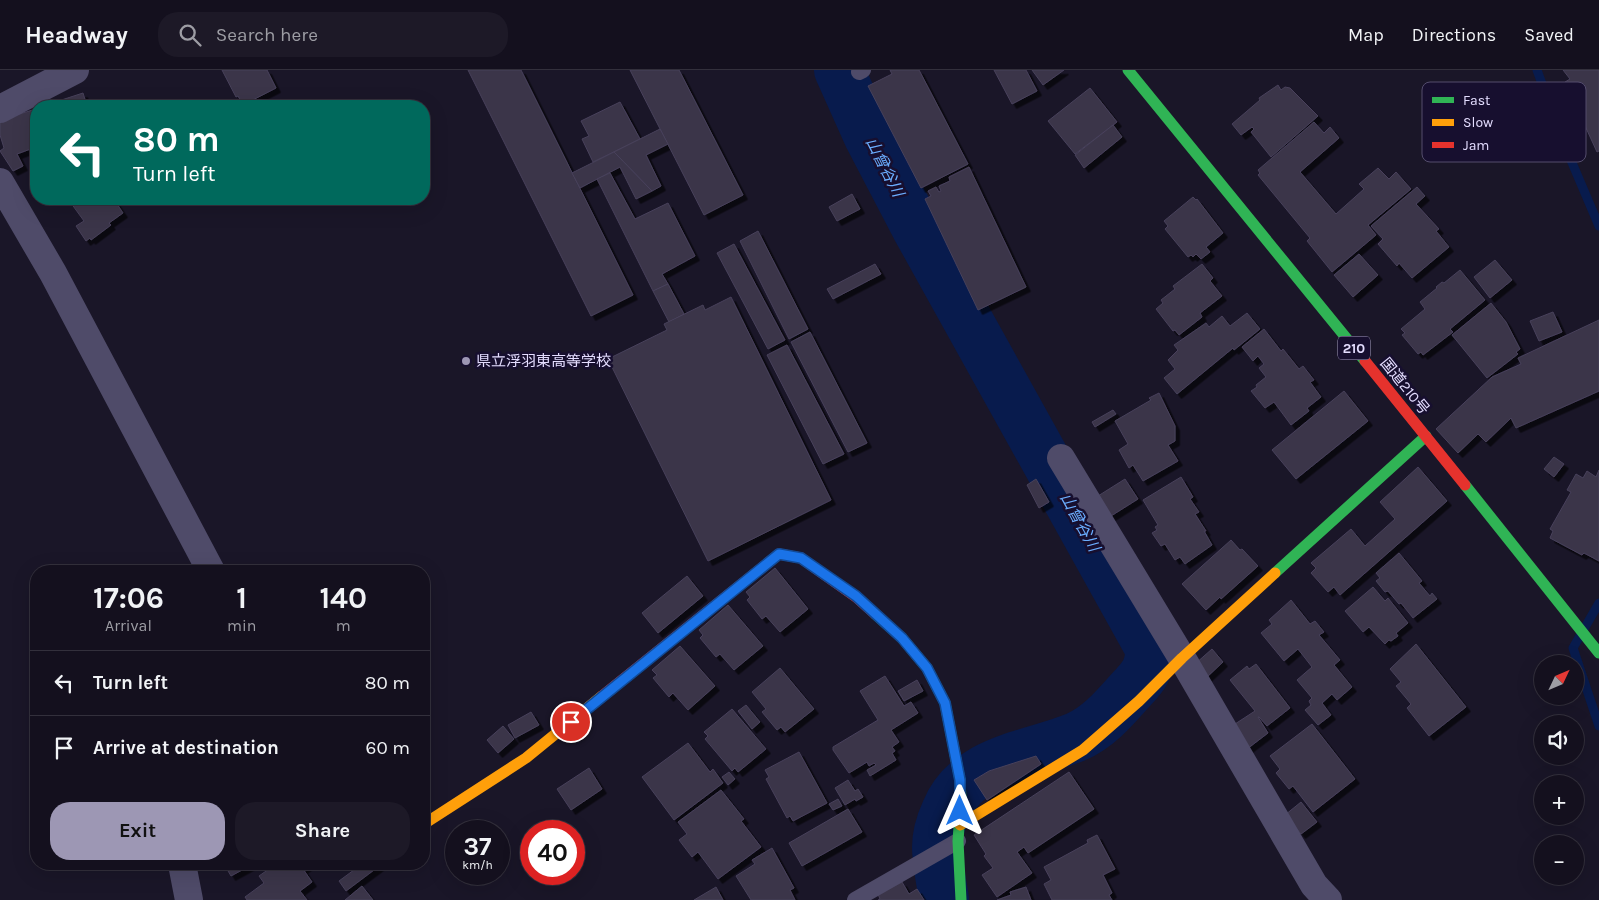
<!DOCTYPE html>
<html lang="en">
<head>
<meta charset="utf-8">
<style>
  :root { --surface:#14101e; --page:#1d1927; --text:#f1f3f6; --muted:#9d9da4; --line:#33303c; --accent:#9d97b4 }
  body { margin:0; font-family:Karla,"Noto Sans JP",sans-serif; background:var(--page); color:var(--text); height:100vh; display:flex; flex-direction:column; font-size:19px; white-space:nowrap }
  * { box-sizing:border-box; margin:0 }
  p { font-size:16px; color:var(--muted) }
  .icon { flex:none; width:28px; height:28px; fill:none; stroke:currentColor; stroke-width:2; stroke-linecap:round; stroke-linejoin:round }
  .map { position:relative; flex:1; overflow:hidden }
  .details { position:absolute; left:30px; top:495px; width:400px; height:305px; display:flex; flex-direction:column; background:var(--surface); border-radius:20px; box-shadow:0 5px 20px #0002,0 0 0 1px var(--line) }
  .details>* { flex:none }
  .top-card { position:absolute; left:30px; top:30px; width:400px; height:105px; border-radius:20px; box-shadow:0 5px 20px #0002,0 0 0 1px var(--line); background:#00695c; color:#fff; overflow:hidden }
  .needle { width:32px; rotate:46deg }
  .controls { position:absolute; left:1534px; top:585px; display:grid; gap:10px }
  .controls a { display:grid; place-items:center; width:50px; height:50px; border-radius:50%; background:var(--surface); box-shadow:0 5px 20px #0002,0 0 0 1px var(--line); font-size:25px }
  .speed { position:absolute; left:445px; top:750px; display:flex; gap:10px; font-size:25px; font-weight:700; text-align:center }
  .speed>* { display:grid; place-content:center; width:65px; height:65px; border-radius:50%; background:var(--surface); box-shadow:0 5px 20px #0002,0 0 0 1px var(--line); line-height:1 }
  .speed small { font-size:12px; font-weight:400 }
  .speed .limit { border:8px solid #d22; background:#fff; color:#111 }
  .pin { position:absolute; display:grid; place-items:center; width:42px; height:42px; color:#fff; margin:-21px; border:2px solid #fff; border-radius:50%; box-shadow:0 1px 5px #0007 }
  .me { position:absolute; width:55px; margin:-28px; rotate:0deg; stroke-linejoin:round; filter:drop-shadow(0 0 4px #0008) }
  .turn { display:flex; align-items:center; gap:18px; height:105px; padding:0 20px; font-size:22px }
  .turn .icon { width:65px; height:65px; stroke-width:2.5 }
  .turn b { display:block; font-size:35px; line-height:42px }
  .eta { display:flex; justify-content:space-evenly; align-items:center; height:85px; text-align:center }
  .eta b { font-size:30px; font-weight:700; line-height:35px }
  .primary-button { display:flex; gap:10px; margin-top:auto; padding:10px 20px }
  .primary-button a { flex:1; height:58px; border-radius:20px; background:var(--accent); color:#111; font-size:20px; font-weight:700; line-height:58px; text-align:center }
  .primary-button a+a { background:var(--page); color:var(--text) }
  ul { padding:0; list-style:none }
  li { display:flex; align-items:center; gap:15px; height:65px; padding:0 20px; border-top:1px solid var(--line) }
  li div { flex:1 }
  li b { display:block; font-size:19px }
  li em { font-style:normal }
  header { display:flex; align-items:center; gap:30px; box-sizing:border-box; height:70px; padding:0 25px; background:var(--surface); border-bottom:1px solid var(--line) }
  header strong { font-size:24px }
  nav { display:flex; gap:28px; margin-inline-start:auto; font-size:18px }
  .search { width:350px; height:45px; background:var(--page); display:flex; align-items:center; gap:12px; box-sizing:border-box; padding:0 18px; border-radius:20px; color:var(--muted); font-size:19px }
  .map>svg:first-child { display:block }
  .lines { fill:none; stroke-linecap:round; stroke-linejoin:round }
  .stream { stroke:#081b4d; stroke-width:9 }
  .river { stroke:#081b4d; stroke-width:50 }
  .building { fill:#3a3549; stroke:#48415b; filter:url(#shadow) }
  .lane { stroke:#4f4b69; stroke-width:16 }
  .street { stroke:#4f4b69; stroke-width:28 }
  .fast { stroke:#30b455; stroke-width:11 }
  .slow { stroke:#ff9f0a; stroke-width:11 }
  .jam { stroke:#e5322d; stroke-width:11 }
  .route-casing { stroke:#114b97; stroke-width:12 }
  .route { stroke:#1a73e8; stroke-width:9 }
  .poi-dot { fill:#9d97b4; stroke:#170f2f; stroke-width:2 }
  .labels { text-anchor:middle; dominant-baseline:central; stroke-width:5; stroke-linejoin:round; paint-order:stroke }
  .shield { fill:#170f2f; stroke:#a69fc1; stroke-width:1 }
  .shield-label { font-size:14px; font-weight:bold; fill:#e4ddff }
  .poi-label { font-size:15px; fill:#e4ddff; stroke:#170f2f; text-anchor:start }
  .street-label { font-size:15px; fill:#e4ddff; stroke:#170f2f }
  .water-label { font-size:16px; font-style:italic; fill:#6baeff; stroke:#170f2f }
  .key { fill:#170f2f; stroke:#544d6d; stroke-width:1 }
  .key-label { font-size:14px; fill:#e4ddff }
</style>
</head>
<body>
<header>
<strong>Headway</strong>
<div class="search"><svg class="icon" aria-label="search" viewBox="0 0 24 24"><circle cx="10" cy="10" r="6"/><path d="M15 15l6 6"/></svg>Search here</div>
<nav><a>Map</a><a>Directions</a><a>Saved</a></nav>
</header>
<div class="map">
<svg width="1599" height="830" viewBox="0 0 1599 830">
  <defs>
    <filter id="shadow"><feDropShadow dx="4.5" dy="4.5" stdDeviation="0" flood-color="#0009"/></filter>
  </defs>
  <rect width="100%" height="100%" fill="#1a1628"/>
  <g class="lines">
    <g class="stream">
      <path d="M1537,0L1562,69L1599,156"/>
      <path d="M1599,533L1573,578L1599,656"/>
    </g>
    <path class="river" d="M839,0L869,67L916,157L1150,578C1151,600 1142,608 1128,623C1113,640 1097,658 1076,667C1030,686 967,689 946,741C941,752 937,765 937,777C937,794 942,813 944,830"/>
  </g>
  <g class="building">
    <path d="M222,0H267L276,18L243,35L238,26L236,27Z"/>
    <path d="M468,0H521L633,225L591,246Z"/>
    <path d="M630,0H679L743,125L704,145Z"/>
    <path d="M890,0H919L968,94L921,118L868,16L892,4Z"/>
    <path d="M994,0H1026L1037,21L1012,34Z"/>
    <path d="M1032,0H1064L1043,15Z"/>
    <path d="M1563,0H1599V81L1597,82L1565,12L1570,9Z"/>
    <path d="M1278,15L1281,20L1285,17L1290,18L1318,46L1271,87L1251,62L1254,59L1252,57L1241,65L1232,54L1260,30L1259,28Z"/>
    <path d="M1090,18L1117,52L1075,84L1048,51Z"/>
    <path d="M83,23L87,36H43Z"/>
    <path d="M620,32L640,69L593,92L582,69L589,66L581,51Z"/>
    <path d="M36,39V77L17,84L23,96L13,101L0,81L4,78L0,65V50Z"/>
    <path d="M1314,52L1324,63L1330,57L1339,68L1300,102L1336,144L1364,119L1359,114L1378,98L1389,109L1396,102L1411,119L1368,155L1376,165L1332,202L1307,171L1310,168L1258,105L1260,103L1258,100Z"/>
    <path d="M1113,55L1122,67L1084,98L1075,85Z"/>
    <path d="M660,59L668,74L646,85L661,116L652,121L614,82Z"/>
    <path d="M614,82L652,121L636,129L620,97L580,118L572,103Z"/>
    <path d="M969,97L1026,217L978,240L925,129L931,126L928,121L936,117L939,122L941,121L939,116L950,111L949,107Z"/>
    <path d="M610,103L635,149L668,133L695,186L662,204L668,214L653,221L597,109Z"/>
    <path d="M1417,117L1425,126L1416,134L1439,159L1436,161L1449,177L1412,208L1399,193L1397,196L1378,174L1383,169L1371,156Z"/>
    <path d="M852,124L860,139L837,151L829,137Z"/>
    <path d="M1193,127L1196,130L1197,129L1223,163L1206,177L1210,182L1201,189L1196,184L1193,187L1191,185L1188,187L1165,159L1168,156L1164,151Z"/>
    <path d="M68,129H119L115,131L123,143L109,153L111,155L91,170L90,168L86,171L76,156L84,151Z"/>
    <path d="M758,161L808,259L789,269L740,171Z"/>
    <path d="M734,174L785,270L768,279L717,183Z"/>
    <path d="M1359,184L1378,205L1353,227L1334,205Z"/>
    <path d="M1495,190L1512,210L1490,228L1474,207Z"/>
    <path d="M875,194L881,204L833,229L827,219Z"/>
    <path d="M1202,194L1213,208L1210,211L1222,226L1200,243L1202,247L1179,265L1175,260L1173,261L1156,239L1163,233L1161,230L1175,219L1173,216Z"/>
    <path d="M1460,200L1485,230L1450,259L1453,262L1423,285L1421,282L1418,284L1402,265L1405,263L1401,259L1425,239L1420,232L1437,218L1436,217L1442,212L1444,213Z"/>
    <path d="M668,214L684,244L669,252L653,221Z"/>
    <path d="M731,227L831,430L708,491L608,289L667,260L664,254L703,235L705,240Z"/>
    <path d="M1491,233L1506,252L1520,279L1516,282L1518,284L1487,308L1452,265Z"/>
    <path d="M1553,242L1562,262L1539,271L1530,251Z"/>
    <path d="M1247,243L1260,259L1234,280L1233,278L1177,324L1164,308L1175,299L1168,290L1178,280L1174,275L1206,253L1209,257L1222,246L1230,256Z"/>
    <path d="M1599,250V321L1516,358L1511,348L1486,372L1478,364L1458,383L1436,359L1492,307L1521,294L1518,288Z"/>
    <path d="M1264,259L1281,281L1283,279L1299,299L1303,296L1314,310L1310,312L1321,327L1307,338L1309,341L1291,355L1274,332L1265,338L1251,321L1257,317L1256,315L1266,307L1259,298L1264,294L1258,286L1253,291L1242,277Z"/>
    <path d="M810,262L867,373L848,382L791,272Z"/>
    <path d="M787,275L844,384L823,394L767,285Z"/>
    <path d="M1344,321L1368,351L1296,409L1272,380Z"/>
    <path d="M1159,323L1175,356V371L1168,375L1178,391L1143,411L1133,395L1129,398L1119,380L1128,374L1115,351L1151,330L1149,328Z"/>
    <path d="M1113,340L1116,344L1095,357L1092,352Z"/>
    <path d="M1554,387L1564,394L1554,407L1544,399Z"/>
    <path d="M1418,397L1447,431L1340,525L1334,517L1328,522L1311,503L1316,498L1311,493L1351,459L1365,476L1395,449L1380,432Z"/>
    <path d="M1599,400V491L1584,483L1582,485L1550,468L1553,461L1550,459L1571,422L1567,420L1576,404L1583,408L1587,401L1596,407Z"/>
    <path d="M1181,407L1193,427L1190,429L1199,442L1195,444L1206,461H1204L1212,475L1185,494L1180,487L1175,490L1165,474L1161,476L1152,463L1157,460L1155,457L1158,455L1143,430Z"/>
    <path d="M1036,409L1049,432L1039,438L1027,415Z"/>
    <path d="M1125,409L1138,429L1111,446L1098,426Z"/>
    <path d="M1231,470L1240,480L1242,479L1258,496L1221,529L1220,527L1206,540L1182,514Z"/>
    <path d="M1399,483L1422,511L1419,513L1430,526L1432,523L1437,529L1413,548L1401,533L1399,534L1388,521L1385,522L1376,511L1380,508L1376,503Z"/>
    <path d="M775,498L808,539L780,562L766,546L762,549L747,530L750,527L746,522Z"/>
    <path d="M687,506L703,526L658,563L642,543Z"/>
    <path d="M1373,517L1385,531L1388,528L1408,553L1396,563L1398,566L1391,571L1389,570L1385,574L1369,557L1363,562L1345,541Z"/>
    <path d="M1291,530L1310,554L1315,551L1324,562L1319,565L1340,590L1334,595L1352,617L1337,630L1332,624L1322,633L1331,645L1318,655L1305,640L1311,635L1309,631L1312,628L1297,610L1312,597L1298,579L1284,591L1261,563L1272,554L1269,550Z"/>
    <path d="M728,535L763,576L734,600L720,584L716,587L700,568L703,565L699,560Z"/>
    <path d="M1416,574L1466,637L1429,666L1407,638L1411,634L1396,616L1401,612L1390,599Z"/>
    <path d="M680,576L715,616L688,640L673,623L669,627L653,608L657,605L652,600Z"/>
    <path d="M1212,579L1223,592L1207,607L1195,594Z"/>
    <path d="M1256,594L1290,638L1267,656L1259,647H1258L1268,663L1247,679L1235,654L1255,641L1230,610L1247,596L1249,599Z"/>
    <path d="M780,598L814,639L785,662L781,657L777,660L762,642L766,639L752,622Z"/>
    <path d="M885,606L904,636L911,632L918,643L891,660L899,672L892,677L895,681L892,683L896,690L870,706L867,700L876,695L874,693L869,696L867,692L849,703L833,680V677L878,650L860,621Z"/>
    <path d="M917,610L923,621L904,631L898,621Z"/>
    <path d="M746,635L760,652L752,659L738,641Z"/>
    <path d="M732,639L766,679L738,702L735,698L732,701L705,669L708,666L704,662Z"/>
    <path d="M531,642L539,655L515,668L508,655Z"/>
    <path d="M1312,654L1355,709L1313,742L1293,716L1289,719L1276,703L1280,699L1270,686Z"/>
    <path d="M503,656L514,669L498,683L487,670Z"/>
    <path d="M688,673L710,702L713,699L723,713L674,750L642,707Z"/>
    <path d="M799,682L827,733L793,751L790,746L787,748L766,709L769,707L765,700Z"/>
    <path d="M1036,686L1041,694L987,730L974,710L989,701Z"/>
    <path d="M589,698L602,719L571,740L557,719Z"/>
    <path d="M729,702L735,709L728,715L722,707Z"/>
    <path d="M1069,702L1094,739L1028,783L1024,777L1017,782L1032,803L997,827L982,805L993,798L984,786L986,784L974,765Z"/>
    <path d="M848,710L855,721L858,719L863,727L856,731L855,729L845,735L835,718Z"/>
    <path d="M721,720L744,749L741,751L761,777L718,809L698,782L692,787L679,770L687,764L678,752Z"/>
    <path d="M838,729L842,736L833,740L829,734Z"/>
    <path d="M1301,732L1317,752L1301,764L1285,745Z"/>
    <path d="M848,739L862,762L802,796L789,773Z"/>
    <path d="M1097,765L1115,799L1103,805L1112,823L1109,825L1112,830H1052L1044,814L1051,810L1044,797L1088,773L1087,770Z"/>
    <path d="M772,778L794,818L790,820L795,830H751L736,806L755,794L752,790Z"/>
    <path d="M224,794H253L231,806Z"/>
    <path d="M276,794H310L303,799L312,812L300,821L307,830H247L245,827L264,813L259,806Z"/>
    <path d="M362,794H382L346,821L339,811Z"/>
    <path d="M902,812L909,824L917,819L924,830H878L880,829L878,824Z"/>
    <path d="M362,816L373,830H345Z"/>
    <path d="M716,817L723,830H694Z"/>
    <path d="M1026,817L1031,830H997L1011,825L1010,822Z"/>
  </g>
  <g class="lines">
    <g class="lane">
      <path d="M859,2L863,0"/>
      <path d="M855,830L958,771"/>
    </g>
    <g class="street">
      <path d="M0,39L75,0"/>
      <path d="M0,112L53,203L211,501"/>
      <path d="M1061,388L1182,588L1314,815L1328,830"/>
      <path d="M182,794L189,830"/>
    </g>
    <g class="fast">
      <path d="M1128,0L1365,291"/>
      <path d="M1465,415L1599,583"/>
      <path d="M1275,503L1426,366"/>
      <path d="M875,544L902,568L927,598L945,633L960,710L961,728L958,771L961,830"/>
    </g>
    <g class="slow">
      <path d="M424,754L526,688L602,626"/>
      <path d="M960,755L1083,680L1139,631L1182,588L1275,503"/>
    </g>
    <g class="jam">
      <path d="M1365,291L1465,415"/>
      <path d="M602,626L779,484L801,488L856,527L875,544"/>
    </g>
  </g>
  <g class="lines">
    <g class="route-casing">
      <path id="route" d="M571,652L779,484L801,488L856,526L902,568L927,598L945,633L960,710V741"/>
    </g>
    <use href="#route" class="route"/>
  </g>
  <circle class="poi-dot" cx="466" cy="291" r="5"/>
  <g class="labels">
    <rect class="shield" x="1338" y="266.5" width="32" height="23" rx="4"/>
    <g class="shield-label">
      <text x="1354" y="278">210</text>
    </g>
    <g class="poi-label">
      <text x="476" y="291">県立浮羽東高等学校</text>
    </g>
    <g class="street-label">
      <text transform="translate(1405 316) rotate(51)">国道210号</text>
    </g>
    <g class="water-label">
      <text transform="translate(885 97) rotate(63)">山曾谷川</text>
      <text transform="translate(1080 452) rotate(61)">山曾谷川</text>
    </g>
  </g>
  <rect x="1422" y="12" width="164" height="80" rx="8" class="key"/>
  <rect x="1432" y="27" width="22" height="6" fill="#30b455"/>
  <rect x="1432" y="49" width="22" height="7" fill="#ff9f0a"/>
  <rect x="1432" y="72" width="22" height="6" fill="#e5322d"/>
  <g class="key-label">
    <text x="1463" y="35">Fast</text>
    <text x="1463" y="57">Slow</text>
    <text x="1463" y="80">Jam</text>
  </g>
</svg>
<div class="controls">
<a><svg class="needle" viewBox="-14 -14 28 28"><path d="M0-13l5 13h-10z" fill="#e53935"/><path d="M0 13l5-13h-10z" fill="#9d9da4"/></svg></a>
<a><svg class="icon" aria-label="sound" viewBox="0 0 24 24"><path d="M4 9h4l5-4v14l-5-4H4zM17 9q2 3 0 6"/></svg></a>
<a>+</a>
<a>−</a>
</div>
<div class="speed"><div>37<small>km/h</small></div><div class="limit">40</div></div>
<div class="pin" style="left:571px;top:652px;background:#d93025"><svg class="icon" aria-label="arrive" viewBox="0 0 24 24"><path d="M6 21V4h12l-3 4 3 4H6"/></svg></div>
<svg class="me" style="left:960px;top:741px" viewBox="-20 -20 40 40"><path d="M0-17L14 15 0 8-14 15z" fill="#1a73e8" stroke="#fff" stroke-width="4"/></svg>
<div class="top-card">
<div class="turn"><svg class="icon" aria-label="left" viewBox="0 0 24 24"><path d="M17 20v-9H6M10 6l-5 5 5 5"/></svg><div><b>80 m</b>Turn left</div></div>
</div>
<section class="details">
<div class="eta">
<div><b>17:06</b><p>Arrival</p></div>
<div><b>1</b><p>min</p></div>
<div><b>140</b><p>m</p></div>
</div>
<ul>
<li><svg class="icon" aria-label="left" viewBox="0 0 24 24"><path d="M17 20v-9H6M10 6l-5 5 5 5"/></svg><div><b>Turn left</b></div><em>80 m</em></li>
<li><svg class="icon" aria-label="arrive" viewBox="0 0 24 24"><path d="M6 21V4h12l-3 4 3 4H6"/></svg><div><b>Arrive at destination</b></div><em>60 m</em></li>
</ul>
<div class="primary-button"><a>Exit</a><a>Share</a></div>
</section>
</div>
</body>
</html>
